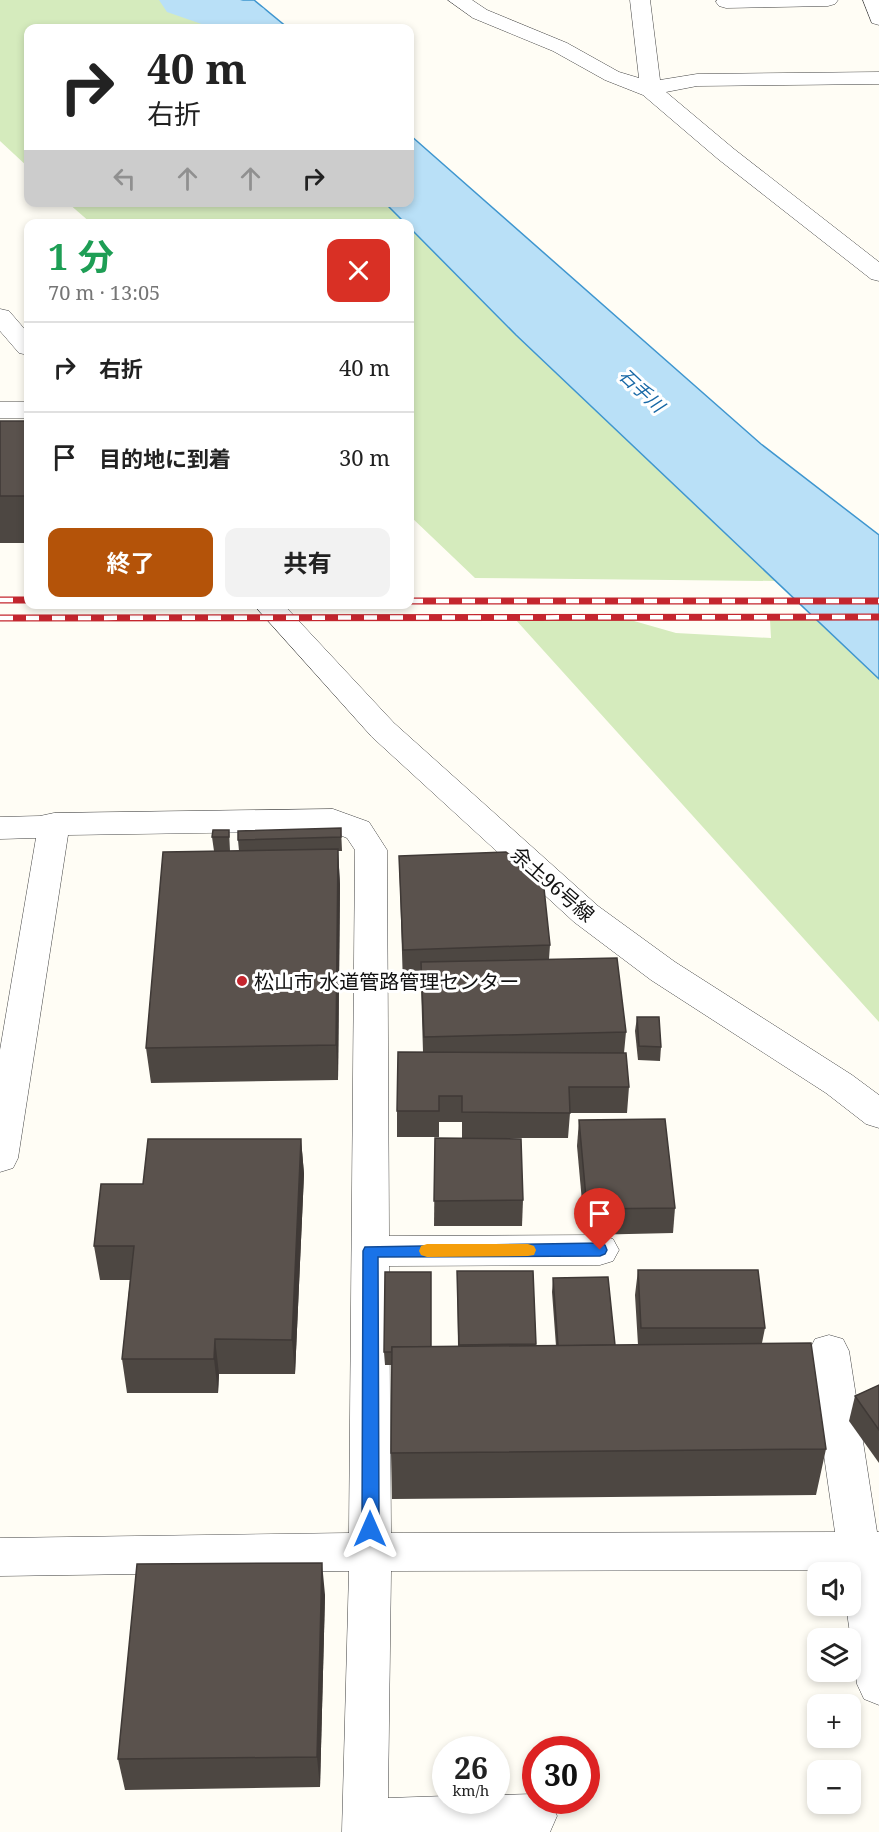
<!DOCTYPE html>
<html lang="ja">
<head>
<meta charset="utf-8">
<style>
  :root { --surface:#fff; --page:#f2f2f2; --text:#222; --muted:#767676; --line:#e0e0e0; --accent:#b45309 }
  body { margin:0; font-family:"Noto Serif","Noto Sans JP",serif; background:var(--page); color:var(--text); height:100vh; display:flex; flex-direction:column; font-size:22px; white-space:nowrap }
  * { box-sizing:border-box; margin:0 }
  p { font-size:20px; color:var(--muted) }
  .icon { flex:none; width:33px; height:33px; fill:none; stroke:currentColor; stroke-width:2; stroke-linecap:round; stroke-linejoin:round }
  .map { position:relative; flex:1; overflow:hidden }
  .sheet { position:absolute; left:24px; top:219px; width:390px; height:390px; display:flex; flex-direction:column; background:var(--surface); border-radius:12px; box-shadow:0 3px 9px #0003 }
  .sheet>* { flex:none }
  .banner { position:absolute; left:24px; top:24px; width:390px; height:183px; border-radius:12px; box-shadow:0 3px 9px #0003; background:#fff; color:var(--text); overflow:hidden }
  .buttons { position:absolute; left:807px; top:1562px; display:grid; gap:12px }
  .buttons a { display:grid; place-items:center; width:54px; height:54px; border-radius:12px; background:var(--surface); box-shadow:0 3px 9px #0003; font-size:30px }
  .speed { position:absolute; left:432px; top:1736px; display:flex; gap:12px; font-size:30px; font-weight:700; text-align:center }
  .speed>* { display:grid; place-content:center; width:78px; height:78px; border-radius:50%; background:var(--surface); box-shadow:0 3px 9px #0003; line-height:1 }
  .speed small { font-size:15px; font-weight:400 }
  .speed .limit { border:9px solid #d22; background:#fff; color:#111 }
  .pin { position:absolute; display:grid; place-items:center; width:51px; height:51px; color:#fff; margin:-62px -26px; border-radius:50% 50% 50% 0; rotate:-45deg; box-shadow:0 0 6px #0007 }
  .pin .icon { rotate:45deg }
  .me { position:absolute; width:66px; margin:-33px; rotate:0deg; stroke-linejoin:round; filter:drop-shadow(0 0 4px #0008) }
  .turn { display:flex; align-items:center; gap:21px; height:126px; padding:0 24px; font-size:27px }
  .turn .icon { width:78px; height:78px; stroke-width:2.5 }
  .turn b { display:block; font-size:42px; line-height:51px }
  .lanes { display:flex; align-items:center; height:57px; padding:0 24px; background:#0003; justify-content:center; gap:30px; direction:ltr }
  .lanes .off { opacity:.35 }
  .round { display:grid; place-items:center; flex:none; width:63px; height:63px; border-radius:12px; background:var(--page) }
  .head { display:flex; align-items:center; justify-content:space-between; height:102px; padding:0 24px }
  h1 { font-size:36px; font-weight:700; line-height:45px; color:#1e9e55 }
  .cta { display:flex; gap:12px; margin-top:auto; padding:12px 24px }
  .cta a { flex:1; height:69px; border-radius:12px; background:var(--accent); color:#fff; font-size:24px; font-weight:700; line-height:69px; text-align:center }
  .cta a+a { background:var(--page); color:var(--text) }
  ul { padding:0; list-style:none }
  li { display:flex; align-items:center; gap:18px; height:90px; padding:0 24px; border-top:2px solid var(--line) }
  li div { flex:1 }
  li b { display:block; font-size:22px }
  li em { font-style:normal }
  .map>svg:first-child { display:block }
  .green { fill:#d5ebbd }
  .water { fill:#b9e0f7; stroke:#3f96cf; stroke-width:1.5 }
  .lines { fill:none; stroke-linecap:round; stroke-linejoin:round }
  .river { fill:#b9e0f7; fill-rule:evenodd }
  .minor-casing { stroke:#444; stroke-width:1 }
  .minor { fill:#fff; fill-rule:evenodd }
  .rail-casing { stroke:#c4262e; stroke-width:7 }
  .rail { stroke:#fff; stroke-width:4.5; stroke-dasharray:13; stroke-linecap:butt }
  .wall { fill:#4d4742 }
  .shaded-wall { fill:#3f3936 }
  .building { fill:#5a524d; stroke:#3f3936; stroke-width:1.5 }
  .route { fill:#1a73e8; stroke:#114b97; stroke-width:1.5 }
  .slow { fill:#f59e0b }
  .poi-dot { fill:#c4262e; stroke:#fff; stroke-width:2 }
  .labels { text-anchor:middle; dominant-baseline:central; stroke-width:6; stroke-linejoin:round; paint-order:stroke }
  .far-water-label { font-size:18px; font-style:italic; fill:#1768a6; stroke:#fff }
  .street-label { font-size:20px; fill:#111; stroke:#fff }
  .poi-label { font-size:20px; fill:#111; stroke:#fff; text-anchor:start }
</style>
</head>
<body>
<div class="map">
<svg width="879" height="1832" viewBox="0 0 879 1832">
  <rect width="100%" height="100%" fill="#fffdf5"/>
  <g class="green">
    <path d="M0,0H212L234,28H28V167L0,141Z"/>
    <path d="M68,203H385L405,223H91Z"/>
    <path d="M410,228L516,335L775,581L475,578L410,516Z"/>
    <path d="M515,619H627L676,633L771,638L770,620H816L879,679V1022Z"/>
  </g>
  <g class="water">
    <path d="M212,0H254L288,28H234Z"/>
    <path d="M410,135L761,444L879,535V679L516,335L410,228V224L405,223L385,203L410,202Z"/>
  </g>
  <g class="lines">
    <path class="river" d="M159,0H240L263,8L280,28H213L167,12Z"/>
    <g class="minor-casing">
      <g id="minor">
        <path d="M448,0H472L487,10L567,43L619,72L639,78L630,0H650L660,80L697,74L879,72V84L697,86L666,92L734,149L879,262V281L871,279L718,159L643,95L605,80L553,51L473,18Z"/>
        <path d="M717,0H838L835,4L828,6L726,8L719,6L716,2Z"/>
        <path d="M863,0H879V25L872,23Z"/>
        <path d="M0,309L9,311L28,333V355L19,353L0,331Z"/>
        <rect x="0" y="402" width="28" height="16"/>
        <path d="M253,604H283L394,723L598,906L675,962L852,1075L879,1095V1128L866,1124L826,1093L651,980L574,922L372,737Z"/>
        <path d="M333,809L369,822L387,850L389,1236L600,1235L613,1239L619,1250L613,1261L600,1265L389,1266L391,1533L835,1532L809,1351L815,1339L829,1335L843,1339L849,1351L877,1532H879V1705L864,1699L857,1684L846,1605H850V1572H841V1570L391,1571L388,1798L446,1796V1800H496V1795L534,1794L536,1800H550L557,1816L550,1832H342L349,1571L0,1576V1538L349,1533L355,850L347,838L330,831L68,835L18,1158L13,1168L0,1172V1050L36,838L0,839V817L40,816L54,813Z"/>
      </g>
    </g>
    <use href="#minor" class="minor"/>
    <g class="rail-casing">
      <g id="rail">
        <path d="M0,600H28"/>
        <path d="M410,601H879"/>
        <path d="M0,618L879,617"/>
      </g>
    </g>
    <use href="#rail" class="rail"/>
  </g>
  <g class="wall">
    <rect x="0" y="421" width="28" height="122"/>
    <path d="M341,828L342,851H338L340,885L338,1080L151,1083L146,1048L214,851L212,837L229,830L230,851H239L238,840Z"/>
    <path d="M399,856L550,945L549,959L626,1032L624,1053L629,1087L627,1113H570L568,1138H462V1122H439V1137H397V1111L423,1052L421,985H403Z"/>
    <path d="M637,1017L661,1047L660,1061L638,1060L635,1031Z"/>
    <path d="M579,1120L675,1208L673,1233L585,1235L577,1146Z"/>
    <path d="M435,1138L523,1200L522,1226H434Z"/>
    <path d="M301,1139L304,1174L295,1374H219L218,1393H127L122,1359L130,1280H100L94,1246L143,1184Z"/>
    <path d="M638,1270L765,1328L762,1343L826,1449L816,1495L392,1499L391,1453L392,1365H385L384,1352L431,1347H458L457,1271H533L536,1346H556L552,1292L553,1278L615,1345H638L635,1295Z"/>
    <path d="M879,1385V1463L849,1421L855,1396Z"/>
    <path d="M325,1595L320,1787L125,1790L118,1759Z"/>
  </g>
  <g class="shaded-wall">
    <path d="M338,849L340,885L338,1080L336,1045Z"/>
    <path d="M301,1139L304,1174L295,1374L292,1340Z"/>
    <path d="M215,1339L219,1374L218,1393L214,1359Z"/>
    <path d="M322,1563L325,1595L320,1787L317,1757Z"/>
  </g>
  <g class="building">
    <rect x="0" y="421" width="28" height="75"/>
    <path d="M341,828V837L238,840V831Z"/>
    <path d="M213,830H229V837H212Z"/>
    <path d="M338,849L336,1045L146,1048L163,852Z"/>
    <path d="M506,852L543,879L550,945L403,950L399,856Z"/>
    <path d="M617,958L626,1032L424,1037L421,962Z"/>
    <path d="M637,1017H659L661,1047L639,1046Z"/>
    <path d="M398,1052L626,1053L629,1087H569L570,1113L462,1112V1096H439V1111H397Z"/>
    <path d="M665,1119L675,1208L587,1209L579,1120Z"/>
    <path d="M435,1138L521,1139L523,1200L434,1201Z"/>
    <path d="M148,1139H301L292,1340L215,1339L214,1359H122L134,1246H94L101,1184H143Z"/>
    <path d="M638,1270H758L765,1328H641Z"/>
    <path d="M457,1271H533L536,1344L459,1345Z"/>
    <path d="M385,1272H431V1347H392V1352H384Z"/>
    <path d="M608,1277L615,1345L558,1346L553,1278Z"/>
    <path d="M811,1343L826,1449L391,1453L392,1347Z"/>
    <path d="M879,1385V1430L855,1396Z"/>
    <path d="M322,1563L317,1757L118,1759L137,1564Z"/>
  </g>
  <path class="route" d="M600,1243L605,1245L607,1250L605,1254L600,1256L378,1257L379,1529L376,1535L370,1537L364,1535L362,1529L363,1251L365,1247Z"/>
  <path class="slow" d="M427,1244H528L534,1246L536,1250L534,1255L528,1256L427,1257L421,1255L419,1251L421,1246Z"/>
  <circle class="poi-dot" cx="242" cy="981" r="6"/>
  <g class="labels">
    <g class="far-water-label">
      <text transform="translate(642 390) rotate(43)">石手川</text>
    </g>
    <g class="street-label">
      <text transform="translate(553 884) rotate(41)">余土96号線</text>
    </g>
    <g class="poi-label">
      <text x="254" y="981">松山市 水道管路管理センター</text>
    </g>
  </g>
</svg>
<div class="buttons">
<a><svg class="icon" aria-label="sound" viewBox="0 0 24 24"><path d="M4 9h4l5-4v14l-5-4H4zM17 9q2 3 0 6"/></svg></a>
<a><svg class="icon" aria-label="layers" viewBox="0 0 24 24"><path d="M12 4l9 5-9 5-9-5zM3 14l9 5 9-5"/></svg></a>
<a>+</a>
<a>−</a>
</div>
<div class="speed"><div>26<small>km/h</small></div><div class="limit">30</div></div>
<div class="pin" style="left:600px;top:1250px;background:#d93025"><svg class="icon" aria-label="arrive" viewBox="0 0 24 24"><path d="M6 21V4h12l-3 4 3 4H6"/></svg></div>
<svg class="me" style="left:370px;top:1529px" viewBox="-20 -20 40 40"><path d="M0-17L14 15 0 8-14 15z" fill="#1a73e8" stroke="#fff" stroke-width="4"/></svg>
<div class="banner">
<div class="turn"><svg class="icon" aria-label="right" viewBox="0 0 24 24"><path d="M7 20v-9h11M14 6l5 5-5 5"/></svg><div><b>40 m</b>右折</div></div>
<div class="lanes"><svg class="icon off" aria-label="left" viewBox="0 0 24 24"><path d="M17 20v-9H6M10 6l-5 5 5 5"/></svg><svg class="icon off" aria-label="ahead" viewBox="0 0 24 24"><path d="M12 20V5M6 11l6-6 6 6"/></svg><svg class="icon off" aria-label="ahead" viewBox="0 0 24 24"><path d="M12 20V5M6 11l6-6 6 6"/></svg><svg class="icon" aria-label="right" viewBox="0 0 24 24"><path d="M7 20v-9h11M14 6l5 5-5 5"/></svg></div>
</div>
<section class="sheet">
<div class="head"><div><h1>1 分</h1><p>70 m · 13:05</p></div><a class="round" style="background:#d93025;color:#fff"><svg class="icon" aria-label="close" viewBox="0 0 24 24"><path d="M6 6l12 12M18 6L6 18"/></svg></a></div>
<ul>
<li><svg class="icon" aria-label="right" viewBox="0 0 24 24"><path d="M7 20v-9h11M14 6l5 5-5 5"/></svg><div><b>右折</b></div><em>40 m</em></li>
<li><svg class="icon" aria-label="arrive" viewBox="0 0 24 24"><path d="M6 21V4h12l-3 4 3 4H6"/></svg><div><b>目的地に到着</b></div><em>30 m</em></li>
</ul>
<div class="cta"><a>終了</a><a>共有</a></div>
</section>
</div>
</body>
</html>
